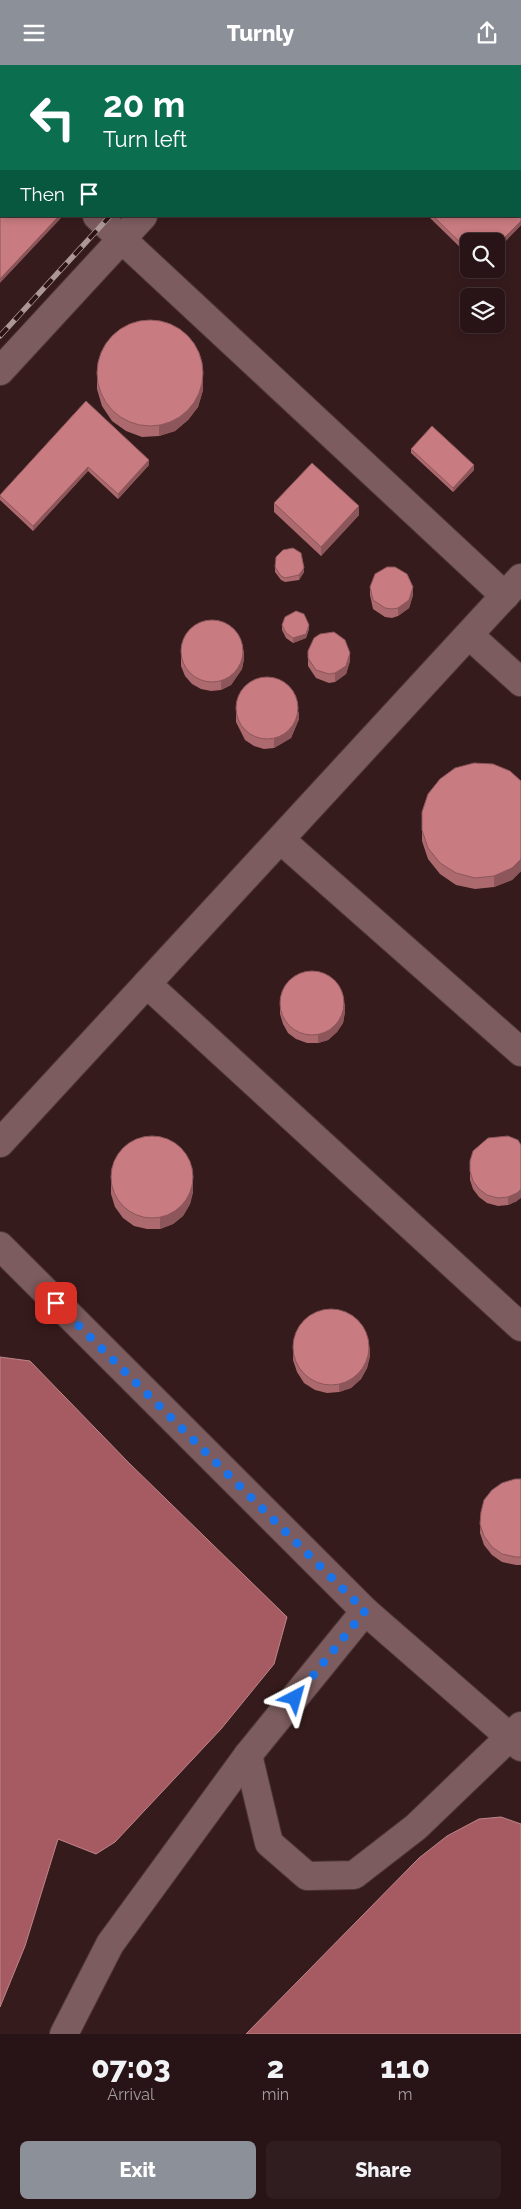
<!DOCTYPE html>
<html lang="en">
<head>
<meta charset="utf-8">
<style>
  :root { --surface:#281416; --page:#301d1f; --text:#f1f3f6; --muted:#a59ea1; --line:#443335; --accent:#8c9099 }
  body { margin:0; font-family:Raleway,sans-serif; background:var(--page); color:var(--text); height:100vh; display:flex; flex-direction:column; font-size:19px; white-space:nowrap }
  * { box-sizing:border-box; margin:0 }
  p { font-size:16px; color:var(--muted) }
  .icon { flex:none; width:28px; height:28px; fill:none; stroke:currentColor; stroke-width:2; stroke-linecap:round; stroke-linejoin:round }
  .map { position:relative; height:1969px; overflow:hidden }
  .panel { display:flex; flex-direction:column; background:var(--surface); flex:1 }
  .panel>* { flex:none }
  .guide { position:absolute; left:0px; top:0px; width:521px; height:152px; box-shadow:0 2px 8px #0003,0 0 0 1px var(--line); background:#0b6e4f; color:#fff; overflow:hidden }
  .controls { position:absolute; left:460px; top:168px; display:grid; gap:10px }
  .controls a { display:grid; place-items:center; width:45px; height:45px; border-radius:8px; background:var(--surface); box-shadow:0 2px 8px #0003,0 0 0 1px var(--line); font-size:25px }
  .pin { position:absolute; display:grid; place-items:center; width:42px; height:42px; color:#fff; margin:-21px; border-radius:10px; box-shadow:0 2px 8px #0006 }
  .me { position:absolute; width:55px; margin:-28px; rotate:39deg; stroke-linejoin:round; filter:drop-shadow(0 0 4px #0008) }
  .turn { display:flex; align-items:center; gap:18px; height:105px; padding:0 20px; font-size:22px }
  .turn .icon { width:65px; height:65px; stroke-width:2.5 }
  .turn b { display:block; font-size:35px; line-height:42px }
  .then { display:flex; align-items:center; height:48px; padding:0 20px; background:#0003; gap:10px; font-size:19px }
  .eta { display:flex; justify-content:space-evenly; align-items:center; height:85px; text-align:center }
  .eta b { font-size:30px; font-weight:800; line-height:35px }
  .primary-button { display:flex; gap:10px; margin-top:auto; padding:10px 20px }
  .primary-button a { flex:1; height:58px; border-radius:8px; background:var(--accent); color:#fff; font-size:20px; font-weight:800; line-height:58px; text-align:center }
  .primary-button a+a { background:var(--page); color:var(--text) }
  header { display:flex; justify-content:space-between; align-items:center; height:65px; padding:0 20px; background:var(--accent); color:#fff; font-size:22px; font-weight:800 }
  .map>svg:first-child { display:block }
  .water { fill:#a55b61; stroke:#be8589 }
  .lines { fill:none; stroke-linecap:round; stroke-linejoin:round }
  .minor-casing { stroke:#4d3738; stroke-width:30 }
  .minor { stroke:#7c5c5e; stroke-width:28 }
  .rail-casing { stroke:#ac9697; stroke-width:5.5 }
  .rail { stroke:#2b1214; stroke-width:4; stroke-dasharray:11; stroke-linecap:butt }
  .wall { fill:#ac6a6e }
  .shaded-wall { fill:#8c565a }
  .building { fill:#c87b80; stroke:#8c565a }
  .route { stroke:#1a73e8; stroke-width:9; stroke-dasharray:0 16.2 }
</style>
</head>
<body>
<header><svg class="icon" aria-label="menu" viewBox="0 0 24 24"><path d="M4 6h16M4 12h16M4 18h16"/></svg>Turnly<svg class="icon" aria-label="share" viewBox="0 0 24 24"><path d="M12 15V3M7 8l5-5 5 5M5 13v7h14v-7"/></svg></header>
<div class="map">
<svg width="521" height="1969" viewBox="0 0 521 1969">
  <rect width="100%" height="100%" fill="#361b1d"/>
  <g class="water">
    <path d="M0,1292L30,1296L129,1398L287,1552L274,1599L221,1664L115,1777L96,1789L58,1774L25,1881L0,1942Z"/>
    <path d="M501,1752L521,1759V1969H246L419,1793L447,1771L479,1754Z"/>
  </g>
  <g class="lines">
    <g class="minor-casing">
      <g id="minor">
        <path d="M278,1L279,0"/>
        <path d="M0,59L1,60"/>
        <path d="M97,151L505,531"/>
        <path d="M0,306L143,151"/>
        <path d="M469,570L521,617"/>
        <path d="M281,775L521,987"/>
        <path d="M147,919L521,1262"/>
        <path d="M0,1078L521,513"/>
        <path d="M0,1181L365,1546L521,1682"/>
        <path d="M248,1690L269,1778L307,1811L354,1810L416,1762L521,1661"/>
        <path d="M64,1969L110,1879L248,1690L365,1546"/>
      </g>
    </g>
    <use href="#minor" class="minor"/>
    <g class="rail-casing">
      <g id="rail">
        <path d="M249,1L250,0"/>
        <path d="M0,271L110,151"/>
      </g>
    </g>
    <use href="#rail" class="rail"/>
  </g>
  <g class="wall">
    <path d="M329,0H387L386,1H329Z"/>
    <path d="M521,38V160L496,186V176H469V191L428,151H520Z"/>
    <path d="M97,313L203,325L198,342L188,355L175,366L159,371L142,372L126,366L112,356L102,341L97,324Z"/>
    <path d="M86,336L149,400L118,434L88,406L33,466L0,435V430Z"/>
    <path d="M411,384L474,405L453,427L411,388Z"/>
    <path d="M274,438L359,450L321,491L274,447Z"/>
    <path d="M275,502L304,507L299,515L285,517L281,515L275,507Z"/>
    <path d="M370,522L413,530L409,543L398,551L392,553L385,552L373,544L370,530Z"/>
    <path d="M282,560L309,564L306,573L293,578L286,573L282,565Z"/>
    <path d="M181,583L244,594L242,604L231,620L221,625L211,626L201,624L192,619L185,611L181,601Z"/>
    <path d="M308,586L350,596L346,609L335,617L329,618L316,613L308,601Z"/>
    <path d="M236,648L299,654L291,673L274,683L264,684L254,681L245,675L236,657Z"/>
    <path d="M521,716V806L512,815L494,822L475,824L456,820L440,809L428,794L422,776V747Z"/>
    <path d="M280,940L345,947L343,958L337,967L328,975L318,978H307L296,974L288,968L283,959L280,949Z"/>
    <path d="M470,1096L517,1136L508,1140L498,1141L487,1138L479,1132L473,1124L470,1115Z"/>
    <path d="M111,1117L193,1127L190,1139L183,1151L173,1159L160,1164H147L134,1161L123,1153L115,1142L111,1129Z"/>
    <path d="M294,1274L370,1291L367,1303L361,1314L351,1323L339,1327L327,1328L315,1325L304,1318L297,1307L293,1295Z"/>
    <path d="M521,1414V1500H516L502,1497L492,1490L484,1480L480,1468L481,1447Z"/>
  </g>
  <g class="shaded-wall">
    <path d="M379,0H387L386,1H378Z"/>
    <path d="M59,151H63L0,218V214Z"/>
    <path d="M521,156V160L496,186V181Z"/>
    <path d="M203,314V325L198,342L188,355L175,366L159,371V360Z"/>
    <path d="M149,395V400L118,434V429Z"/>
    <path d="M474,400V405L453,427V423Z"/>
    <path d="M88,402V406L33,466V461Z"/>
    <path d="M359,441V450L321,491V482Z"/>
    <path d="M304,503V507L299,515V510Z"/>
    <path d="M413,522V530L409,543L398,551V543Z"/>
    <path d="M309,560V564L306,573L293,578V573Z"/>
    <path d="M244,585V594L242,604L231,620L221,625V617Z"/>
    <path d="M350,588V596L346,609L335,617V608Z"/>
    <path d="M299,646V654L291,673L274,683V674Z"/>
    <path d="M521,794V806L512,815L494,822V811Z"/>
    <path d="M345,938V947L343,958L337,967L328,975L318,978V970Z"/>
    <path d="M193,1115V1127L190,1139L183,1151L173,1159L160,1164V1152Z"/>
    <path d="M521,1124V1133L517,1136L508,1140V1132Z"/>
    <path d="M370,1282V1291L367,1303L361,1314L351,1323L339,1327V1319Z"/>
  </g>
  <g class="building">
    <path d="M336,0H379L378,1H337Z"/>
    <path d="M469,0H482L483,1H468Z"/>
    <path d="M520,37L521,38V156L496,181V176H469V186L433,151H520Z"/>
    <path d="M0,81L1,82V151H59L0,214Z"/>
    <circle cx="150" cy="308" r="53"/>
    <path d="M86,336L149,395L118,429L88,402L33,461L0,431V430Z"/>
    <path d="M432,361L474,400L453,423L411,384Z"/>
    <path d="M312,398L359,441L321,482L274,438Z"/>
    <path d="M293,483L301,488L304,503L299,510L285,513L281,511L275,502L276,492L283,485Z"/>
    <path d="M387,502H395L407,509L413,522L409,535L398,543L392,544L385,543L373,535L370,522L375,509Z"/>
    <path d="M296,546L304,549L309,560L306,569L293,573L286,568L282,560L285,552Z"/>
    <circle cx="212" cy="586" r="31"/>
    <path d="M334,567L345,575L350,588L346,601L335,608L329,609L316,605L308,593V586L314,573L320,569Z"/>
    <circle cx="267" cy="643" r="31"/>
    <path d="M474,698L493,699L510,706L521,716V794L512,803L494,811L475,813L456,808L440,798L428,783L422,765V747L428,729L440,714L455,703Z"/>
    <circle cx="312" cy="938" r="32"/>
    <path d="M508,1071L518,1075L521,1080V1124L517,1128L508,1132L498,1133L487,1130L479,1124L473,1116L470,1106V1096L473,1086L488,1073Z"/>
    <circle cx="152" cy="1112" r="41"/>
    <circle cx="331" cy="1282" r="38"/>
    <path d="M515,1414H521V1492H516L502,1489L492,1482L484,1471L480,1459L481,1447L484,1435L492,1425L502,1418Z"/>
  </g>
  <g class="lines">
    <path class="route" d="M56,1238L365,1546L295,1633"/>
  </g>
</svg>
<div class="controls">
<a><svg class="icon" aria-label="search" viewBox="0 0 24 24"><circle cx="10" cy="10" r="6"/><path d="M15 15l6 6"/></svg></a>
<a><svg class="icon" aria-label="layers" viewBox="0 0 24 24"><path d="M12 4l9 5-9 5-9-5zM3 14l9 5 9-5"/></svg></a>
</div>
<div class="pin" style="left:56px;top:1238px;background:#d93025"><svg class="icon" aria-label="arrive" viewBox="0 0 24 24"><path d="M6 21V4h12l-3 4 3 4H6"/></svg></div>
<svg class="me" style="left:295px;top:1633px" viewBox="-20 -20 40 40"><path d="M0-17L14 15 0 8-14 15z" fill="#1a73e8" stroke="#fff" stroke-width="4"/></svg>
<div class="guide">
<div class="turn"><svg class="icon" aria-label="left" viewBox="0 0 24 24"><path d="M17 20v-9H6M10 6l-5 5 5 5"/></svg><div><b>20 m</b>Turn left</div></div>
<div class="then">Then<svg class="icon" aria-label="arrive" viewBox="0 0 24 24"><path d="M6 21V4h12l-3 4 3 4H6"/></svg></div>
</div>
</div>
<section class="panel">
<div class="eta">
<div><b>07:03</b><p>Arrival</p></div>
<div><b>2</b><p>min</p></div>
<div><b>110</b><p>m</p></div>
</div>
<div class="primary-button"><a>Exit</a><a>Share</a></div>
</section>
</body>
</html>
